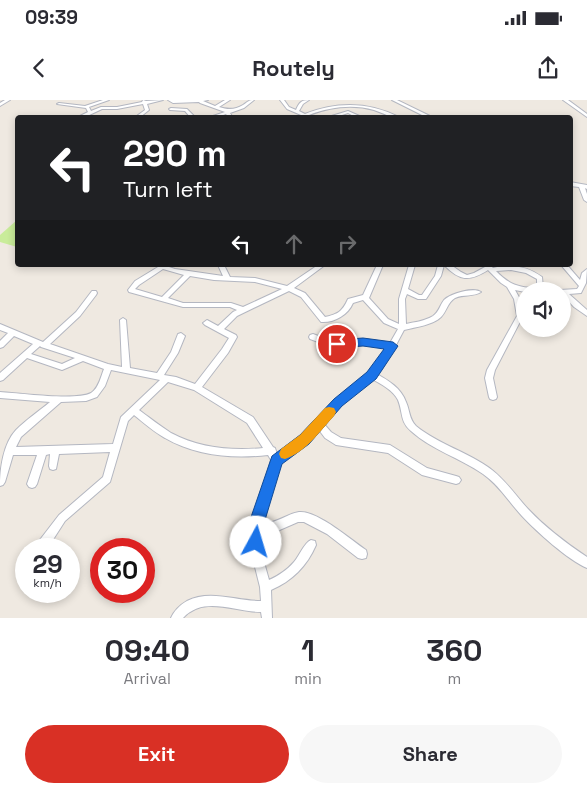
<!DOCTYPE html>
<html lang="en">
<head>
<meta charset="utf-8">
<style>
  :root { --surface:#fff; --page:#f7f7f7; --text:#2b2b33; --muted:#7c7c81; --accent:#d93025 }
  body { margin:0; font-family:"Space Grotesk",sans-serif; background:var(--page); color:var(--text); height:100vh; display:flex; flex-direction:column; font-size:19px; white-space:nowrap }
  * { box-sizing:border-box; margin:0 }
  p { font-size:16px; color:var(--muted) }
  .icon { flex:none; width:28px; height:28px; fill:none; stroke:currentColor; stroke-width:2; stroke-linecap:round; stroke-linejoin:round }
  .map { position:relative; height:518px; overflow:hidden }
  .sheet { display:flex; flex-direction:column; background:var(--surface); flex:1 }
  .sheet>* { flex:none }
  .guide { position:absolute; left:15px; top:15px; width:558px; height:152px; border-radius:5px; box-shadow:0 2px 8px #0003; background:#202124; color:#fff; overflow:hidden }
  .fabs { position:absolute; left:516px; top:182px; display:grid; gap:10px }
  .fabs a { display:grid; place-items:center; width:55px; height:55px; border-radius:50%; background:var(--surface); box-shadow:0 2px 8px #0003; font-size:25px }
  .speed { position:absolute; left:15px; top:438px; display:flex; gap:10px; font-size:25px; font-weight:700; text-align:center }
  .speed>* { display:grid; place-content:center; width:65px; height:65px; border-radius:50%; background:var(--surface); box-shadow:0 2px 8px #0003; line-height:1 }
  .speed small { font-size:12px; font-weight:400 }
  .speed .limit { border:8px solid #d22; background:#fff; color:#111 }
  .pin { position:absolute; display:grid; place-items:center; width:42px; height:42px; color:#fff; margin:-21px; border:2px solid #fff; border-radius:50%; box-shadow:0 1px 5px #0007 }
  .me { position:absolute; width:55px; margin:-28px; rotate:6deg; stroke-linejoin:round; filter:drop-shadow(0 0 4px #0008) }
  .turn { display:flex; align-items:center; gap:18px; height:105px; padding:0 25px; font-size:22px }
  .turn .icon { width:65px; height:65px; stroke-width:2.5 }
  .turn b { display:block; font-size:35px; line-height:42px }
  .lanes { display:flex; align-items:center; height:48px; padding:0 25px; background:#0003; justify-content:center; gap:25px; direction:ltr }
  .lanes .off { opacity:.35 }
  .eta { display:flex; justify-content:space-evenly; align-items:center; height:85px; text-align:center }
  .eta b { font-size:30px; font-weight:600; line-height:35px }
  .cta { display:flex; gap:10px; margin-top:auto; padding:10px 25px }
  .cta a { flex:1; height:58px; border-radius:30px; background:var(--accent); color:#fff; font-size:20px; font-weight:600; line-height:58px; text-align:center }
  .cta a+a { background:var(--page); color:var(--text) }
  .status { display:flex; justify-content:space-between; align-items:center; height:35px; padding:0 25px; background:var(--surface); direction:ltr }
  .status svg { height:14px; fill:currentColor }
  header { display:flex; justify-content:space-between; align-items:center; height:65px; padding:0 25px; background:var(--surface); font-size:22px; font-weight:600 }
  .map>svg:first-child { display:block }
  .pitch { fill:#c9ec9a }
  .lines { fill:none; stroke-linecap:round; stroke-linejoin:round }
  .minor-casing { stroke:#b4b7c1; stroke-width:2 }
  .minor { fill:#fff; fill-rule:evenodd }
  .route { fill:#1a73e8; stroke:#114b97 }
  .slow { fill:#f59e0b }
</style>
</head>
<body>
<div class="status"><b>09:39</b><svg viewBox="0 0 49 12"><path d="M0 12V9h3v3zM5 12V6h3v6zM10 12V3h3v9zM15 12V0h3v12zM26 1h20v11H26zM47 4h2v5h-2z"/></svg></div>
<header><svg class="icon" aria-label="back" viewBox="0 0 24 24"><path d="M15 5l-7 7 7 7"/></svg>Routely<svg class="icon" aria-label="share" viewBox="0 0 24 24"><path d="M12 15V3M7 8l5-5 5 5M5 13v7h14v-7"/></svg></header>
<div class="map">
<svg width="587" height="518" viewBox="0 0 587 518">
  <rect width="100%" height="100%" fill="#efe9e1"/>
  <path class="pitch" d="M17,120V147L0,142V135Z"/>
  <g class="lines">
    <g class="minor-casing">
      <g id="minor">
        <path d="M5,0H10L0,6V3Z"/>
        <path d="M103,0H109L89,7L91,11L101,7H117L142,2L143,0L146,1L163,0L147,4L149,10L139,18H134L145,10L143,4L117,9H102L83,18H76L88,12L86,8L57,4L59,3L85,6Z"/>
        <path d="M168,0H208L203,1L215,6L225,0H230L219,7C228,10 235,10 243,5C248,2 248,0 254,0L244,8L230,13L233,18H229L226,14L215,18H207L225,12L200,3L199,2L173,3Z"/>
        <path d="M280,0H284L289,7L296,10C299,3 301,0 309,0L303,4L299,11L305,14C338,1 370,2 401,18C391,18 383,13 374,10C353,4 330,7 309,15L307,17L296,18L301,15L287,9Z"/>
        <path d="M392,0H397L434,18H428Z"/>
        <path d="M563,0H568L587,14V17Z"/>
        <path d="M171,8L187,9L196,18H191L185,11L170,10L169,9Z"/>
        <path d="M348,11L364,18H357L348,13L333,18H325Z"/>
        <path d="M570,82L587,85V89L585,88L587,94V102L584,100L579,87L570,86Z"/>
        <path d="M154,165H163L175,169L223,176L218,165H224L230,177L255,178L287,186L318,165H325L294,188L305,193L325,217C338,214 342,212 348,199L363,195L377,165H383L369,198L388,219L399,224V199L409,165H415L408,189L419,195H422L435,176L438,165H451L461,172L467,175L474,173L485,167L484,165H490L493,168C511,164 527,166 542,177L543,188L557,189L560,190L577,189L579,186L561,165H567L580,180L582,173L587,169L586,183L581,193L569,194L587,210V216L574,207L562,194V191H525V192L515,190L520,199L523,216L495,270L493,278L497,297L496,299L493,300L490,299L489,297L485,278L487,270L517,216L514,199L507,187L501,183L488,170C469,182 460,181 444,165L441,176L426,199H418L407,194L405,199L406,224C415,222 425,221 433,216C439,212 440,205 444,200C451,193 474,187 481,192C474,197 463,194 455,198C447,203 447,211 441,217C433,225 416,227 404,230L396,245V248L394,249L382,269L377,274C389,281 401,288 406,302C410,311 409,319 416,326C439,345 469,352 492,370C506,381 516,396 528,409C545,427 566,443 587,457V468C568,460 536,431 522,416C509,402 499,385 483,374C460,358 432,350 411,331C400,322 403,312 398,300C393,290 381,284 372,279L341,304L324,324L331,332L341,338L390,345L427,368L456,376L459,377L461,380L459,383L456,384L422,375L388,353L336,345L325,338L319,330L308,343L279,363L263,424C277,423 287,414 299,412C317,410 351,440 366,450L367,454L366,458L362,459L358,458L327,434L304,422H298L275,432L261,434L262,455L269,480C278,476 287,470 294,462C300,455 304,443 311,440L315,441L316,445C307,466 292,481 271,490L272,518H262L261,512C235,512 204,495 183,518H171C174,511 180,505 187,501C210,489 236,501 261,501L260,487L252,455L251,433L255,413L271,360L268,355C233,359 196,356 165,338C154,332 144,323 134,315L128,321L110,382L65,421L47,449H39L38,445L39,441L59,415L103,377L110,352L59,354L56,369L53,370L50,369L49,366L50,354L46,355L37,384L35,387L32,388L29,387L27,384L37,355H13L5,382L3,385L0,386C0,369 3,344 16,330C26,320 39,311 50,302L0,298V292C19,293 76,301 91,293C99,288 101,276 104,269L83,261L62,270L27,258L3,280L0,281V273L33,244L14,236L3,247L0,248V241L8,233L0,230V224L43,242L76,212L92,191H96L97,193L96,195L80,216L50,244L108,264L122,267L120,220L123,218L126,220L130,268L157,273L171,252L178,234L181,233L185,236L178,253L164,275L176,277L195,284L222,249L229,238L205,225L203,223L207,220L218,226L233,212L237,210L230,207H183L129,192L128,190L135,181L158,167ZM163,169L184,175L162,197L135,189L139,185ZM511,170L526,173L537,179V188C519,188 508,184 496,171ZM190,176L214,180L255,182L282,189L243,207L231,203H183L168,198ZM289,191L301,197L321,222C334,223 348,215 353,203L363,200L384,223L398,229L390,243L363,239L329,240L313,234L310,235L309,237L310,239L329,246L363,245L387,248L376,265L368,273L335,300L302,337L277,354L275,348L273,347L253,317L202,287L228,253L237,237L236,235L224,229L237,216ZM40,246L41,247L75,258L62,264L31,254ZM111,270L160,280L121,317L113,344L16,347L21,337L61,302L86,301L97,297L105,286ZM168,282L194,290L247,323L263,348C232,351 199,348 171,333C160,326 150,318 139,310Z"/>
      </g>
    </g>
    <use href="#minor" class="minor"/>
  </g>
  <path class="route" d="M363,238L393,242L398,246L376,279L342,306L309,344L282,364L265,420L261,447L256,450L251,447L248,442L250,420L272,356L300,335L334,299L367,272L384,249L363,246L337,248L331,244L337,240Z"/>
  <path class="slow" d="M329,307L334,308L336,312L334,316C320,331 306,352 285,359L281,358L279,354L281,349L300,335L325,308Z"/>
</svg>
<div class="fabs">
<a><svg class="icon" aria-label="sound" viewBox="0 0 24 24"><path d="M4 9h4l5-4v14l-5-4H4zM17 9q2 3 0 6"/></svg></a>
</div>
<div class="speed"><div>29<small>km/h</small></div><div class="limit">30</div></div>
<div class="pin" style="left:337px;top:244px;background:#d93025"><svg class="icon" aria-label="arrive" viewBox="0 0 24 24"><path d="M6 21V4h12l-3 4 3 4H6"/></svg></div>
<svg class="me" style="left:256px;top:442px" viewBox="-20 -20 40 40"><circle r="19" fill="#fff"/><path d="M0-13L10 11 0 6-10 11z" fill="#1a73e8"/></svg>
<div class="guide">
<div class="turn"><svg class="icon" aria-label="left" viewBox="0 0 24 24"><path d="M17 20v-9H6M10 6l-5 5 5 5"/></svg><div><b>290 m</b>Turn left</div></div>
<div class="lanes"><svg class="icon" aria-label="left" viewBox="0 0 24 24"><path d="M17 20v-9H6M10 6l-5 5 5 5"/></svg><svg class="icon off" aria-label="ahead" viewBox="0 0 24 24"><path d="M12 20V5M6 11l6-6 6 6"/></svg><svg class="icon off" aria-label="right" viewBox="0 0 24 24"><path d="M7 20v-9h11M14 6l5 5-5 5"/></svg></div>
</div>
</div>
<section class="sheet">
<div class="eta">
<div><b>09:40</b><p>Arrival</p></div>
<div><b>1</b><p>min</p></div>
<div><b>360</b><p>m</p></div>
</div>
<div class="cta"><a>Exit</a><a>Share</a></div>
</section>
</body>
</html>
